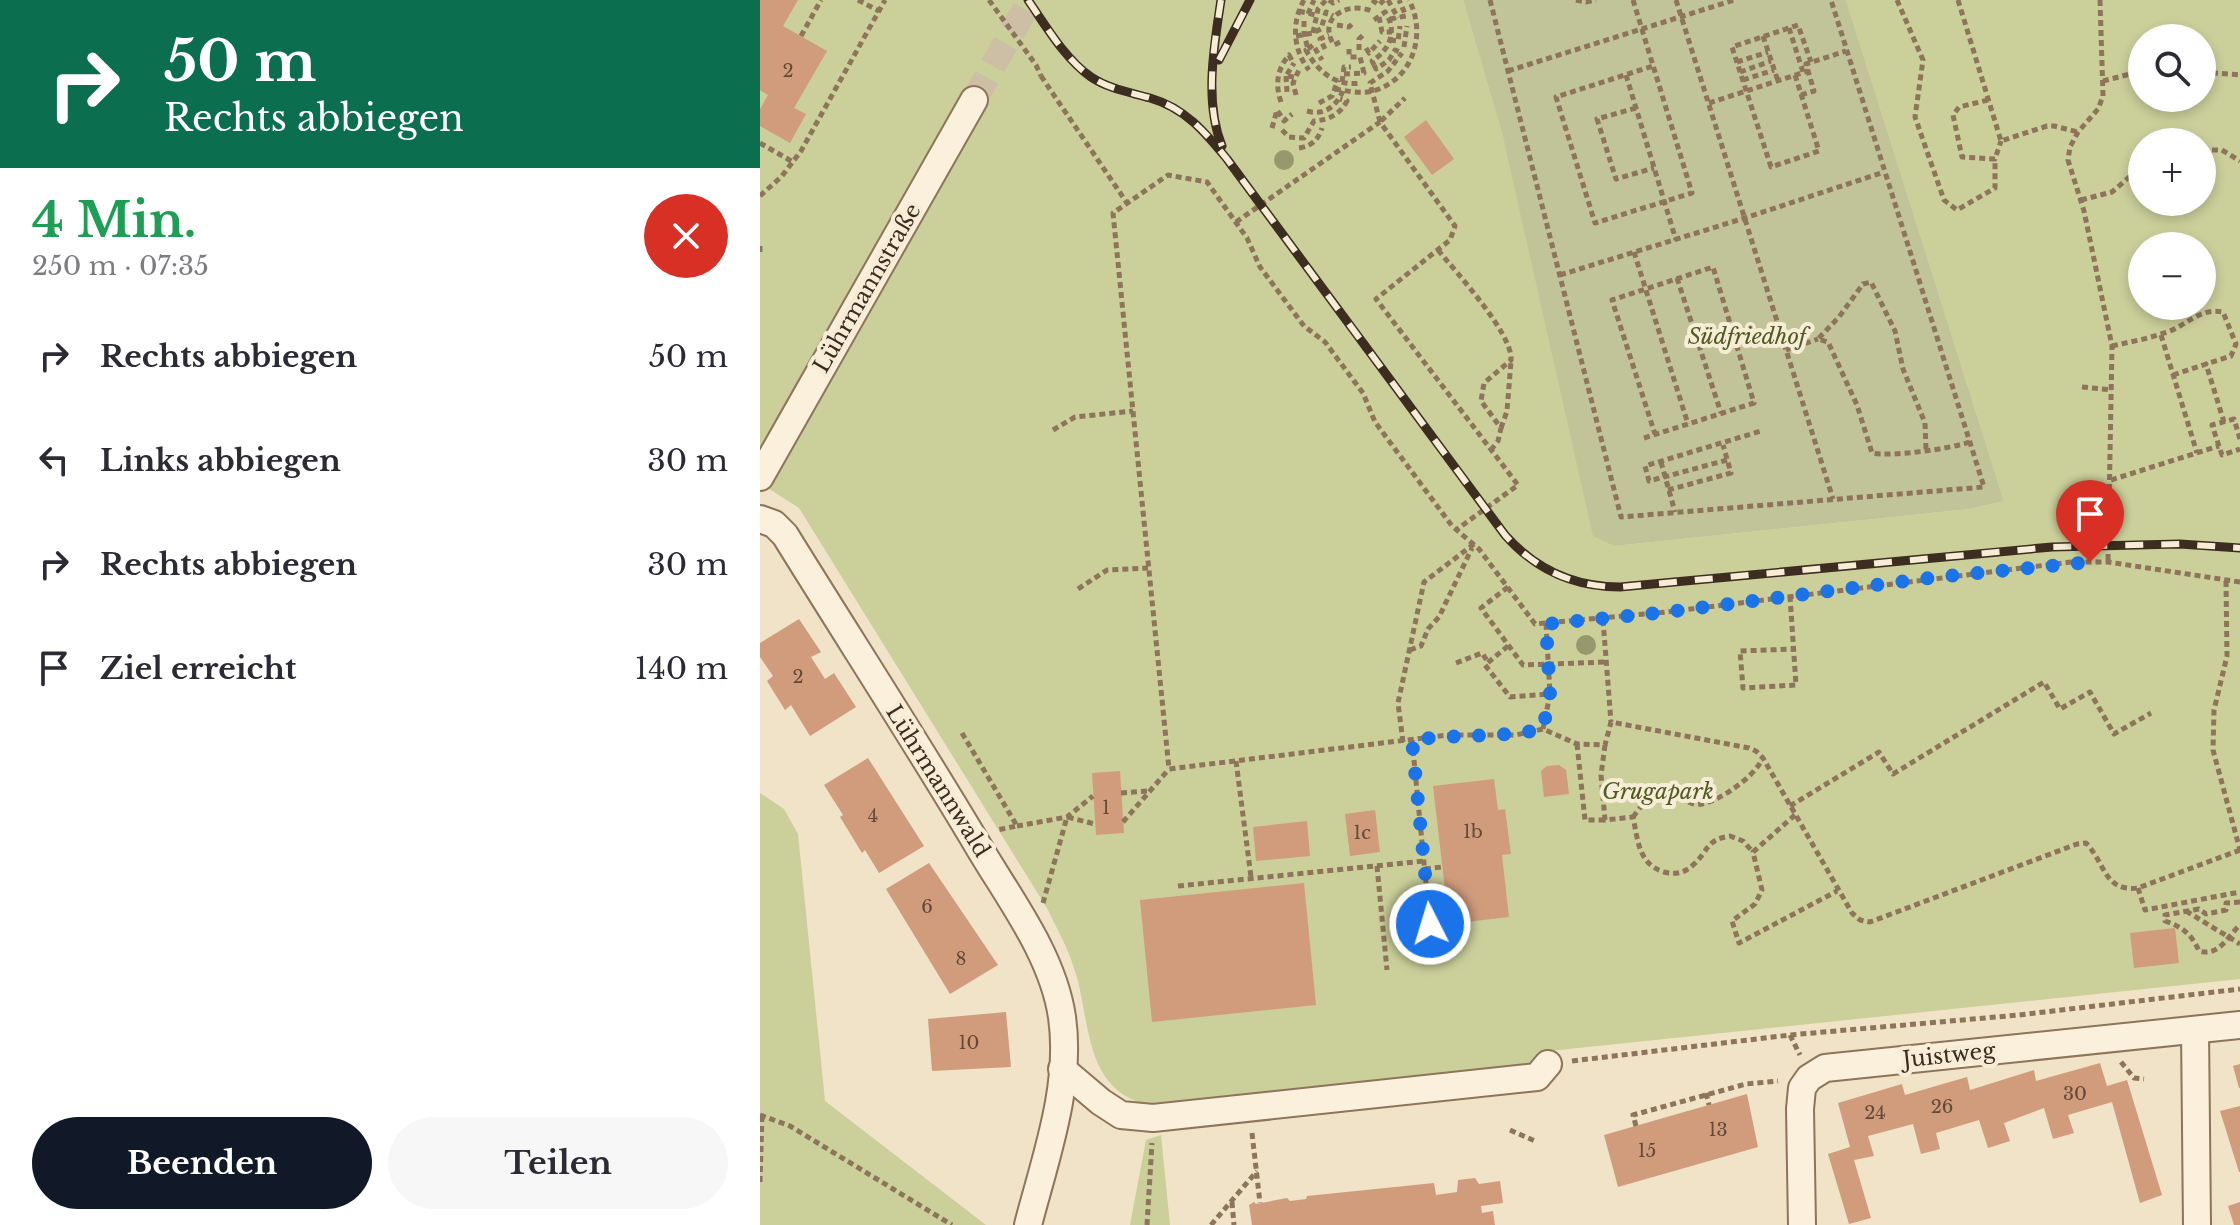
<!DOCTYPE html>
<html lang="de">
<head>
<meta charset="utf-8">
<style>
  :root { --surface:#fff; --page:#f7f7f7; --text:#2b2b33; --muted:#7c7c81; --accent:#111827 }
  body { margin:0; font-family:"Libre Baskerville",serif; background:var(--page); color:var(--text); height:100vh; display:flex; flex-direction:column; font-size:30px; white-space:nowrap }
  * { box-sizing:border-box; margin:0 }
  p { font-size:26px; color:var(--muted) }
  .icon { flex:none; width:44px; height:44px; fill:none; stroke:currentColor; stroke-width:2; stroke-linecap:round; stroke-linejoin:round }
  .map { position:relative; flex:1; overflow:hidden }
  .panel { display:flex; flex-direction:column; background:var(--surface); width:760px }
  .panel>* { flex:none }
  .banner { background:#0b6e4f; color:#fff; overflow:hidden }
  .tools { position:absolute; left:1368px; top:24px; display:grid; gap:16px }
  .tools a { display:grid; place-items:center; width:88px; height:88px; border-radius:50%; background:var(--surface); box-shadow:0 4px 12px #0003; font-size:40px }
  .pin { position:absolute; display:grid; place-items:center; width:68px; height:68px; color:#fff; margin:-82px -34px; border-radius:50% 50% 50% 0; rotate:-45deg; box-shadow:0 0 8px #0007 }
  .pin .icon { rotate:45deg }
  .me { position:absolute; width:88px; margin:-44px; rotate:355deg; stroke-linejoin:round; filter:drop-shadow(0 0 6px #0008) }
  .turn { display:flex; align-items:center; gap:28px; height:168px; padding:0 32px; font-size:36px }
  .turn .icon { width:104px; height:104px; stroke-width:2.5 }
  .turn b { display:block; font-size:56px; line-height:68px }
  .round { display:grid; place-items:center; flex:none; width:84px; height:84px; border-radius:42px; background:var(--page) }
  .summary { display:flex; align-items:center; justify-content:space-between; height:136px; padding:0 32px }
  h1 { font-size:48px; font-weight:700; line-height:60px; color:#1e9e55 }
  .button { display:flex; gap:16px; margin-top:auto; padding:16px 32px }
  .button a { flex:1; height:92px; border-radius:48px; background:var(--accent); color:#fff; font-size:32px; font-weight:700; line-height:92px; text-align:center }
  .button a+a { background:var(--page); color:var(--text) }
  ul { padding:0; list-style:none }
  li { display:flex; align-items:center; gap:24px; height:104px; padding:0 32px }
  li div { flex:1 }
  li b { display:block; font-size:30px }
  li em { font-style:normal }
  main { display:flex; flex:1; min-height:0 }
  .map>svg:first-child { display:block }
  .green { fill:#cbcf9a; fill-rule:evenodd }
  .cemetery { fill:#c1c499 }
  .building { fill:#d09c7c }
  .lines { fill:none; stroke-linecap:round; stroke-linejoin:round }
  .minor-tunnel { stroke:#ccbfa6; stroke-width:26; stroke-dasharray:26 13; stroke-linecap:butt }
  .minor-casing { stroke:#8d745b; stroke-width:30 }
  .path { stroke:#8d745b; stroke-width:5; stroke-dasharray:6 4; stroke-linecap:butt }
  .minor { stroke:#faf0db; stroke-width:26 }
  .rail-casing { stroke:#3d2d20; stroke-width:9 }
  .rail { stroke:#f7edd7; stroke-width:6; stroke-dasharray:18; stroke-linecap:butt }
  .path-bridge { stroke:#8d745b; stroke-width:5; stroke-dasharray:6 4; stroke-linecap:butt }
  .tree { fill:#97986e }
  .route { stroke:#1a73e8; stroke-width:14; stroke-dasharray:0 25.2 }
  .labels { text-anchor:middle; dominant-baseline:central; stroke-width:8; stroke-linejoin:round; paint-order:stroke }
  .number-label { font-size:18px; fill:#624937 }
  .street-label { font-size:22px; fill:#3d2d20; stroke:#f7edd7 }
  .park-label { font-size:22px; font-style:italic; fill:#4f5a25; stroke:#f7edd7 }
</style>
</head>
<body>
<main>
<section class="panel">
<div class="banner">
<div class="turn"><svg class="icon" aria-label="right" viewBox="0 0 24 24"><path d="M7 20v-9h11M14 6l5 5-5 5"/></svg><div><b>50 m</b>Rechts abbiegen</div></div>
</div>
<div class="summary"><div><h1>4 Min.</h1><p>250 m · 07:35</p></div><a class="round" style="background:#d93025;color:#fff"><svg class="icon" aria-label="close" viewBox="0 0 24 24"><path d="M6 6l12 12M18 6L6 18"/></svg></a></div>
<ul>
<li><svg class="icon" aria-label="right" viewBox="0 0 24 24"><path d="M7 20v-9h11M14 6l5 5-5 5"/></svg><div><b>Rechts abbiegen</b></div><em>50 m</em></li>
<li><svg class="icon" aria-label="left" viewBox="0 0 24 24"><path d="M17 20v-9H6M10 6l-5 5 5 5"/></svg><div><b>Links abbiegen</b></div><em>30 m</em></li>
<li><svg class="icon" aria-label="right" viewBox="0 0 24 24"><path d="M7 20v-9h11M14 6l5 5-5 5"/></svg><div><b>Rechts abbiegen</b></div><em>30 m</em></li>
<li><svg class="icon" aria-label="arrive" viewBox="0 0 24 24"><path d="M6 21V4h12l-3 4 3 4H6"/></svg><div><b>Ziel erreicht</b></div><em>140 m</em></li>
</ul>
<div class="button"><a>Beenden</a><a>Teilen</a></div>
</section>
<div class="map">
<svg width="1480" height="1225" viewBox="0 0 1480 1225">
  <rect width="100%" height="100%" fill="#f0e3c7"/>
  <g class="green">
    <path d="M0,0H703L743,137L854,546L1210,509L1244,501L1086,0H1480V979L780,1052L778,1064L385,1104C322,1087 331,1017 314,968C308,948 297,929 288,910L39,508L0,483ZM1382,38H1442V98H1382ZM1382,142H1442V202H1382ZM1382,246H1442V306H1382Z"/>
    <path d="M0,793L24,809L38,834L65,1101L226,1225H0Z"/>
    <path d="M401,1135L410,1225H370L386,1140Z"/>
  </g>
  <path class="cemetery" d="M703,0H1086L1244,501L1210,509L854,546L833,536L743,137Z"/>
  <g class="building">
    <path d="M0,0H38L23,26L67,51L34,108L46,114L30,143L0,126V109L8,95L0,90Z"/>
    <path d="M666,120L694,159L672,175L644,137Z"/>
    <path d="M1428,236L1431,245L1418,246L1416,240Z"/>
    <path d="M39,619L61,652L51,657L65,679L74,673L96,707L50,736L31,705L25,710L7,681L13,676L0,657V643Z"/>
    <path d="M108,758L164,846L119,873L105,850L102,853L80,817L83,815L64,785Z"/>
    <path d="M799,765L806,770L809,794L784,797L781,771L787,766Z"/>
    <path d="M360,771L364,833L336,835L332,773Z"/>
    <path d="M734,779L738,810L745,809L751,854L742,855L749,917L689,924L673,786Z"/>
    <path d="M615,810L620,852L590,856L585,814Z"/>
    <path d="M547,821L550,856L496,861L493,827Z"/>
    <path d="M169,863L238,965L190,994L126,889Z"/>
    <path d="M544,883L556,1005L392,1022L380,900Z"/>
    <path d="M1415,928L1419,963L1374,968L1370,933Z"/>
    <path d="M246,1012L251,1067L172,1071L168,1019Z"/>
    <path d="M1340,1063L1347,1086L1367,1080L1402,1195L1380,1203L1352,1102L1308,1115L1314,1133L1293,1139L1284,1108L1244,1123L1250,1141L1228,1148L1219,1120L1176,1133L1180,1149L1161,1154L1153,1124L1108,1136L1114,1156L1094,1160L1111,1218L1089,1224L1068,1154L1090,1147L1078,1103L1142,1084L1145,1095L1207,1077L1210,1090L1274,1070L1276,1081Z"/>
    <path d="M1480,1064V1088H1479L1473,1066Z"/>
    <path d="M987,1094L998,1147L858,1187L844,1135Z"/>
    <path d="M1480,1106V1172H1479L1460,1111Z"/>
    <path d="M715,1178L719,1184L740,1181L743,1203L721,1206L722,1213L733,1211L735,1225H492L489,1205L494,1202L496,1204L527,1198L530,1201L546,1199L547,1196L674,1183L676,1195L697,1192L698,1180Z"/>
    <path d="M1480,1202V1225H1474L1468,1206Z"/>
  </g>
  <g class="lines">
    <path class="minor-tunnel" d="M214,100L270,0"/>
    <g class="minor-casing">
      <g id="minor">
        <path d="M0,477L214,100"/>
        <path d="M0,519L14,524L25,535C90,640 157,743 220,849C251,901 293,956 302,1017C312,1086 285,1159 268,1225"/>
        <path d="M1435,1030L1437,1225"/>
        <path d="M302,1069L341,1102L361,1115L393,1118L777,1077L788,1064"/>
        <path d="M1042,1225L1040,1109L1042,1088L1049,1078L1065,1068L1480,1025"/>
      </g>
    </g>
    <g class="path">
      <path d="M98,0L119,11"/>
      <path d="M544,0C531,23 533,50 549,70"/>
      <path d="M569,0L573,3L579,0"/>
      <path d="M612,0L619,5L624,0"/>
      <path d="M628,0L638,18"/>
      <path d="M730,0L861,517L1224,487L1071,0"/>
      <path d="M816,0L826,2L836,0"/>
      <path d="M873,0L932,193L835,223L796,97L893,66"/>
      <path d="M916,0L1073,499"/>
      <path d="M1137,0L1163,60L1155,117L1184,200L1197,210L1235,188V159"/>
      <path d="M1198,0L1241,141L1287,126H1294L1318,132"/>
      <path d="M1340,0L1343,96L1338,109L1318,132L1310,147L1308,160L1324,211L1352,346L1348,562"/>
      <path d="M539,11L555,15"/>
      <path d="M548,14L554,0"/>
      <path d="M619,17L622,32H632"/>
      <path d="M630,19L646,16L639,0"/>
      <path d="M614,20L625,12C638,30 630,50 612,61L614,65"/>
      <path d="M544,21V34L548,49L546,50C557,71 576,87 601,83"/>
      <path d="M577,25L589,27L593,23"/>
      <path d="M1029,28L1043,72"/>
      <path d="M553,33L558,9L566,0"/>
      <path d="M41,36L61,0"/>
      <path d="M536,36L553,33L561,29L566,12L573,16"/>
      <path d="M1003,36L1018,81"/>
      <path d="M630,40L638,41L640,26"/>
      <path d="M580,42L574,45C556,17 589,0 614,12"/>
      <path d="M644,47L647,26"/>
      <path d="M606,48L609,53L620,41"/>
      <path d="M548,49L553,45L562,60"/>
      <path d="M565,49L560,39L569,35"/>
      <path d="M599,50V39L605,33"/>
      <path d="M977,62L1008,52"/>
      <path d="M614,65L616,69L629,60L635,50L642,53"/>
      <path d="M748,71L974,0"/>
      <path d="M980,72L1011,61"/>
      <path d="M1442,72L1480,75"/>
      <path d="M584,74L604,73L600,57H589V49"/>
      <path d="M866,75L916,240"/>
      <path d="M1035,75L1059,151L1011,167L972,47L1038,25L1051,62"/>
      <path d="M281,76L367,203"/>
      <path d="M526,76L527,92"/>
      <path d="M534,77L526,76L534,63"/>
      <path d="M983,80L1014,70"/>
      <path d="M1343,81L1382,71"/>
      <path d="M582,82L584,67H591"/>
      <path d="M575,89C587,91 601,94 613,91C653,80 667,34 649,0"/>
      <path d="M536,95L533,83L539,70"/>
      <path d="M1041,95L1054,91L1046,64L1086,51"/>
      <path d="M1228,100L1199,107L1193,115L1202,157L1235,159L1241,141"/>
      <path d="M521,102C515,85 517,69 529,55L533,63"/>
      <path d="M559,103L572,96L578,80"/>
      <path d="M949,103L1048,71"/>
      <path d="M876,108L837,119L856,179L894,168"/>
      <path d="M547,111C565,116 576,106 583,91"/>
      <path d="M621,121L645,98"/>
      <path d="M620,122L610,83L628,71L642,53"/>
      <path d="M512,128L517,110L524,121L532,114"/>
      <path d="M522,130L529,137L544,138L554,121C569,120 580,114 587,101L580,99"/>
      <path d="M0,143L33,162"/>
      <path d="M539,148C552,146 558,140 562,128"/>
      <path d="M1442,150H1462L1480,161"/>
      <path d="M0,196L22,176L41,151L125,0"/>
      <path d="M1321,200L1352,192L1382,166"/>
      <path d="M476,222L620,122L695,226L690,240L616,299L758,485L696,530"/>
      <path d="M0,246V253"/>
      <path d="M678,250C696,272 753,334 751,360L724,383L721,401L741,428L738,441L731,450"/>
      <path d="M874,252L928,424"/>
      <path d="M800,275L985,218L1124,172"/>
      <path d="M917,278L961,413"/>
      <path d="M1401,335L1437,453"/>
      <path d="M1352,346C1369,342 1387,339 1404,333C1426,327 1439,307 1463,312L1476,344L1471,356L1446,364"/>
      <path d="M1026,350L1058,339"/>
      <path d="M1413,375L1446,364L1464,422"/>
      <path d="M1322,387L1352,390"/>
      <path d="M741,428L747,411L751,361"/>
      <path d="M293,430L315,417L373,411"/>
      <path d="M884,438L994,403L953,267L852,300L895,434"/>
      <path d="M1480,439L1474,419L1452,425L1462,455L1480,449"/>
      <path d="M1166,449L1165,423L1143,369L1135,331L1111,282L1103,284L1079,317L1058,339L1068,342L1097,405L1112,453C1132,457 1189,449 1210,442"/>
      <path d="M967,460L889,481L885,466L1001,431"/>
      <path d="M901,462L915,512"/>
      <path d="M1351,480L1459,446"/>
      <path d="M908,490L971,473L963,445"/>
      <path d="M1466,581L1467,656L1454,710L1453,750L1480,850"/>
      <path d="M1480,582L1348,562H1311L907,612L775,624L719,549L692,526L615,422L603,393L565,342L544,326L500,267L487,238L447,182L408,175L353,213L409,769L688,735H756L783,729L817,744L845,745L851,722L989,748L996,751L1003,758L1092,913L1100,920L1110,922L1317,844L1326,843C1346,864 1344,892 1378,888L1480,850"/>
      <path d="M748,587L721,608L763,665L846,662"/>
      <path d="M318,589L347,570L388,568"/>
      <path d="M1030,596L1036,685L983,688L980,651L1034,649"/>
      <path d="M843,620L851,722"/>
      <path d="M748,646L725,665L750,697L790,694"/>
      <path d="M650,650L661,646L668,629L679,617L712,548"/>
      <path d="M696,663L722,653L728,662"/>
      <path d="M783,729L790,694L786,624"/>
      <path d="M202,733L257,826L237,830"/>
      <path d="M652,740L670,924"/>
      <path d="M643,742L638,703L664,582L714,544"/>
      <path d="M817,744L825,820H845"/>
      <path d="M845,745L841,775L845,820L873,817C878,840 878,864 904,872C915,875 925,873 933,865C949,851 945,840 970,836L983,841L993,852"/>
      <path d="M476,761L491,877"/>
      <path d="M361,793L388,791"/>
      <path d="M1030,806L1119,752L1133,774L1284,682L1300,709L1330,692L1354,734L1391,713"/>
      <path d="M1035,815L993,852L1002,890L995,904L972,921L979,943L1077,891"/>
      <path d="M873,817L882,805L896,802L904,791C916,792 922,801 934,804C952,808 996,776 1002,759"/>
      <path d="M363,822L409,769"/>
      <path d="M257,826L307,817L333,796"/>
      <path d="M617,866L627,970"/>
      <path d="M665,869L682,867"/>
      <path d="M418,886L664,861"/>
      <path d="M1378,888L1385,910L1480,892"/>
      <path d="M1480,902L1466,903V910L1446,914L1439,909L1405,915V921C1422,927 1431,933 1439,951C1459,957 1467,937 1480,925"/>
      <path d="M283,903L307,817L335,824"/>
      <path d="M1426,911L1480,944"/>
      <path d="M1030,1035L1040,1055"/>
      <path d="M812,1061L1030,1035L1259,1015L1480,989"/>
      <path d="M1361,1062L1374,1078L1384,1079"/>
      <path d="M946,1093L949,1105"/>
      <path d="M0,1115L30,1126L192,1225"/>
      <path d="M876,1126L873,1115L986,1084L1018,1081"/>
      <path d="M750,1130L775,1141"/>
      <path d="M492,1133L500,1203"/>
      <path d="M0,1182L2,1116"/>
      <path d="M472,1202L474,1225"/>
      <path d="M387,1225L392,1143"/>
      <path d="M451,1225L497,1171"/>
    </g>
    <use href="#minor" class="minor"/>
    <g class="rail-casing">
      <g id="rail">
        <path d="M268,0C286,26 305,59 331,77C349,89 369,92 390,98C425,108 445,132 467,159L745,535C776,570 814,587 860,587L1292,547L1420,544L1480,548"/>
        <path d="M461,0C454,46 444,102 462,146"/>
        <path d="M459,60L490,0"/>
      </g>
    </g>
    <use href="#rail" class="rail"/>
    <path class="path-bridge" d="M229,0L276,65L281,76"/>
  </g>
  <g class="tree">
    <circle cx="524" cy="160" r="10"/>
    <circle cx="826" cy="645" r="10"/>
  </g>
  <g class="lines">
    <path class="route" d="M670,924L652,740C696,734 740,738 783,729L790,694L786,624L907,612L1178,577L1330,562"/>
  </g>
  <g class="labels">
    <g class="number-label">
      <text x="28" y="71">2</text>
      <text x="38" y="677">2</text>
      <text x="346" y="808">1</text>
      <text x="113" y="816">4</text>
      <text x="713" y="832">1b</text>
      <text x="602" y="833">1c</text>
      <text x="167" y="907">6</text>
      <text x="201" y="959">8</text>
      <text x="209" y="1043">10</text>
      <text x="1315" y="1094">30</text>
      <text x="1182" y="1107">26</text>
      <text x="1115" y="1113">24</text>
      <text x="958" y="1130">13</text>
      <text x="887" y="1151">15</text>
    </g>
    <g class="street-label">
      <text transform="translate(107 288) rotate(-60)">Lührmannstraße</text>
      <text transform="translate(178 781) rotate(58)">Lührmannwald</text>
      <text transform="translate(1189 1055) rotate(-6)">Juistweg</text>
    </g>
    <g class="park-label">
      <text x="987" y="336">Südfriedhof</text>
      <text x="898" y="791">Grugapark</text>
    </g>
  </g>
</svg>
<div class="tools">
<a><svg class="icon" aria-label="search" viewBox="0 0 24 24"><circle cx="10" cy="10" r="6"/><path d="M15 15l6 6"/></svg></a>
<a>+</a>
<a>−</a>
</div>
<div class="pin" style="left:1330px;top:562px;background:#d93025"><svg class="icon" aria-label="arrive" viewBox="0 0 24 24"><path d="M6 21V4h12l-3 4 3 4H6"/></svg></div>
<svg class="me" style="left:670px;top:924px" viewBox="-20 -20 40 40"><circle r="17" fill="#1a73e8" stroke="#fff" stroke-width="3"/><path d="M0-11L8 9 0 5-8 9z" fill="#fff"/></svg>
</div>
</main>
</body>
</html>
